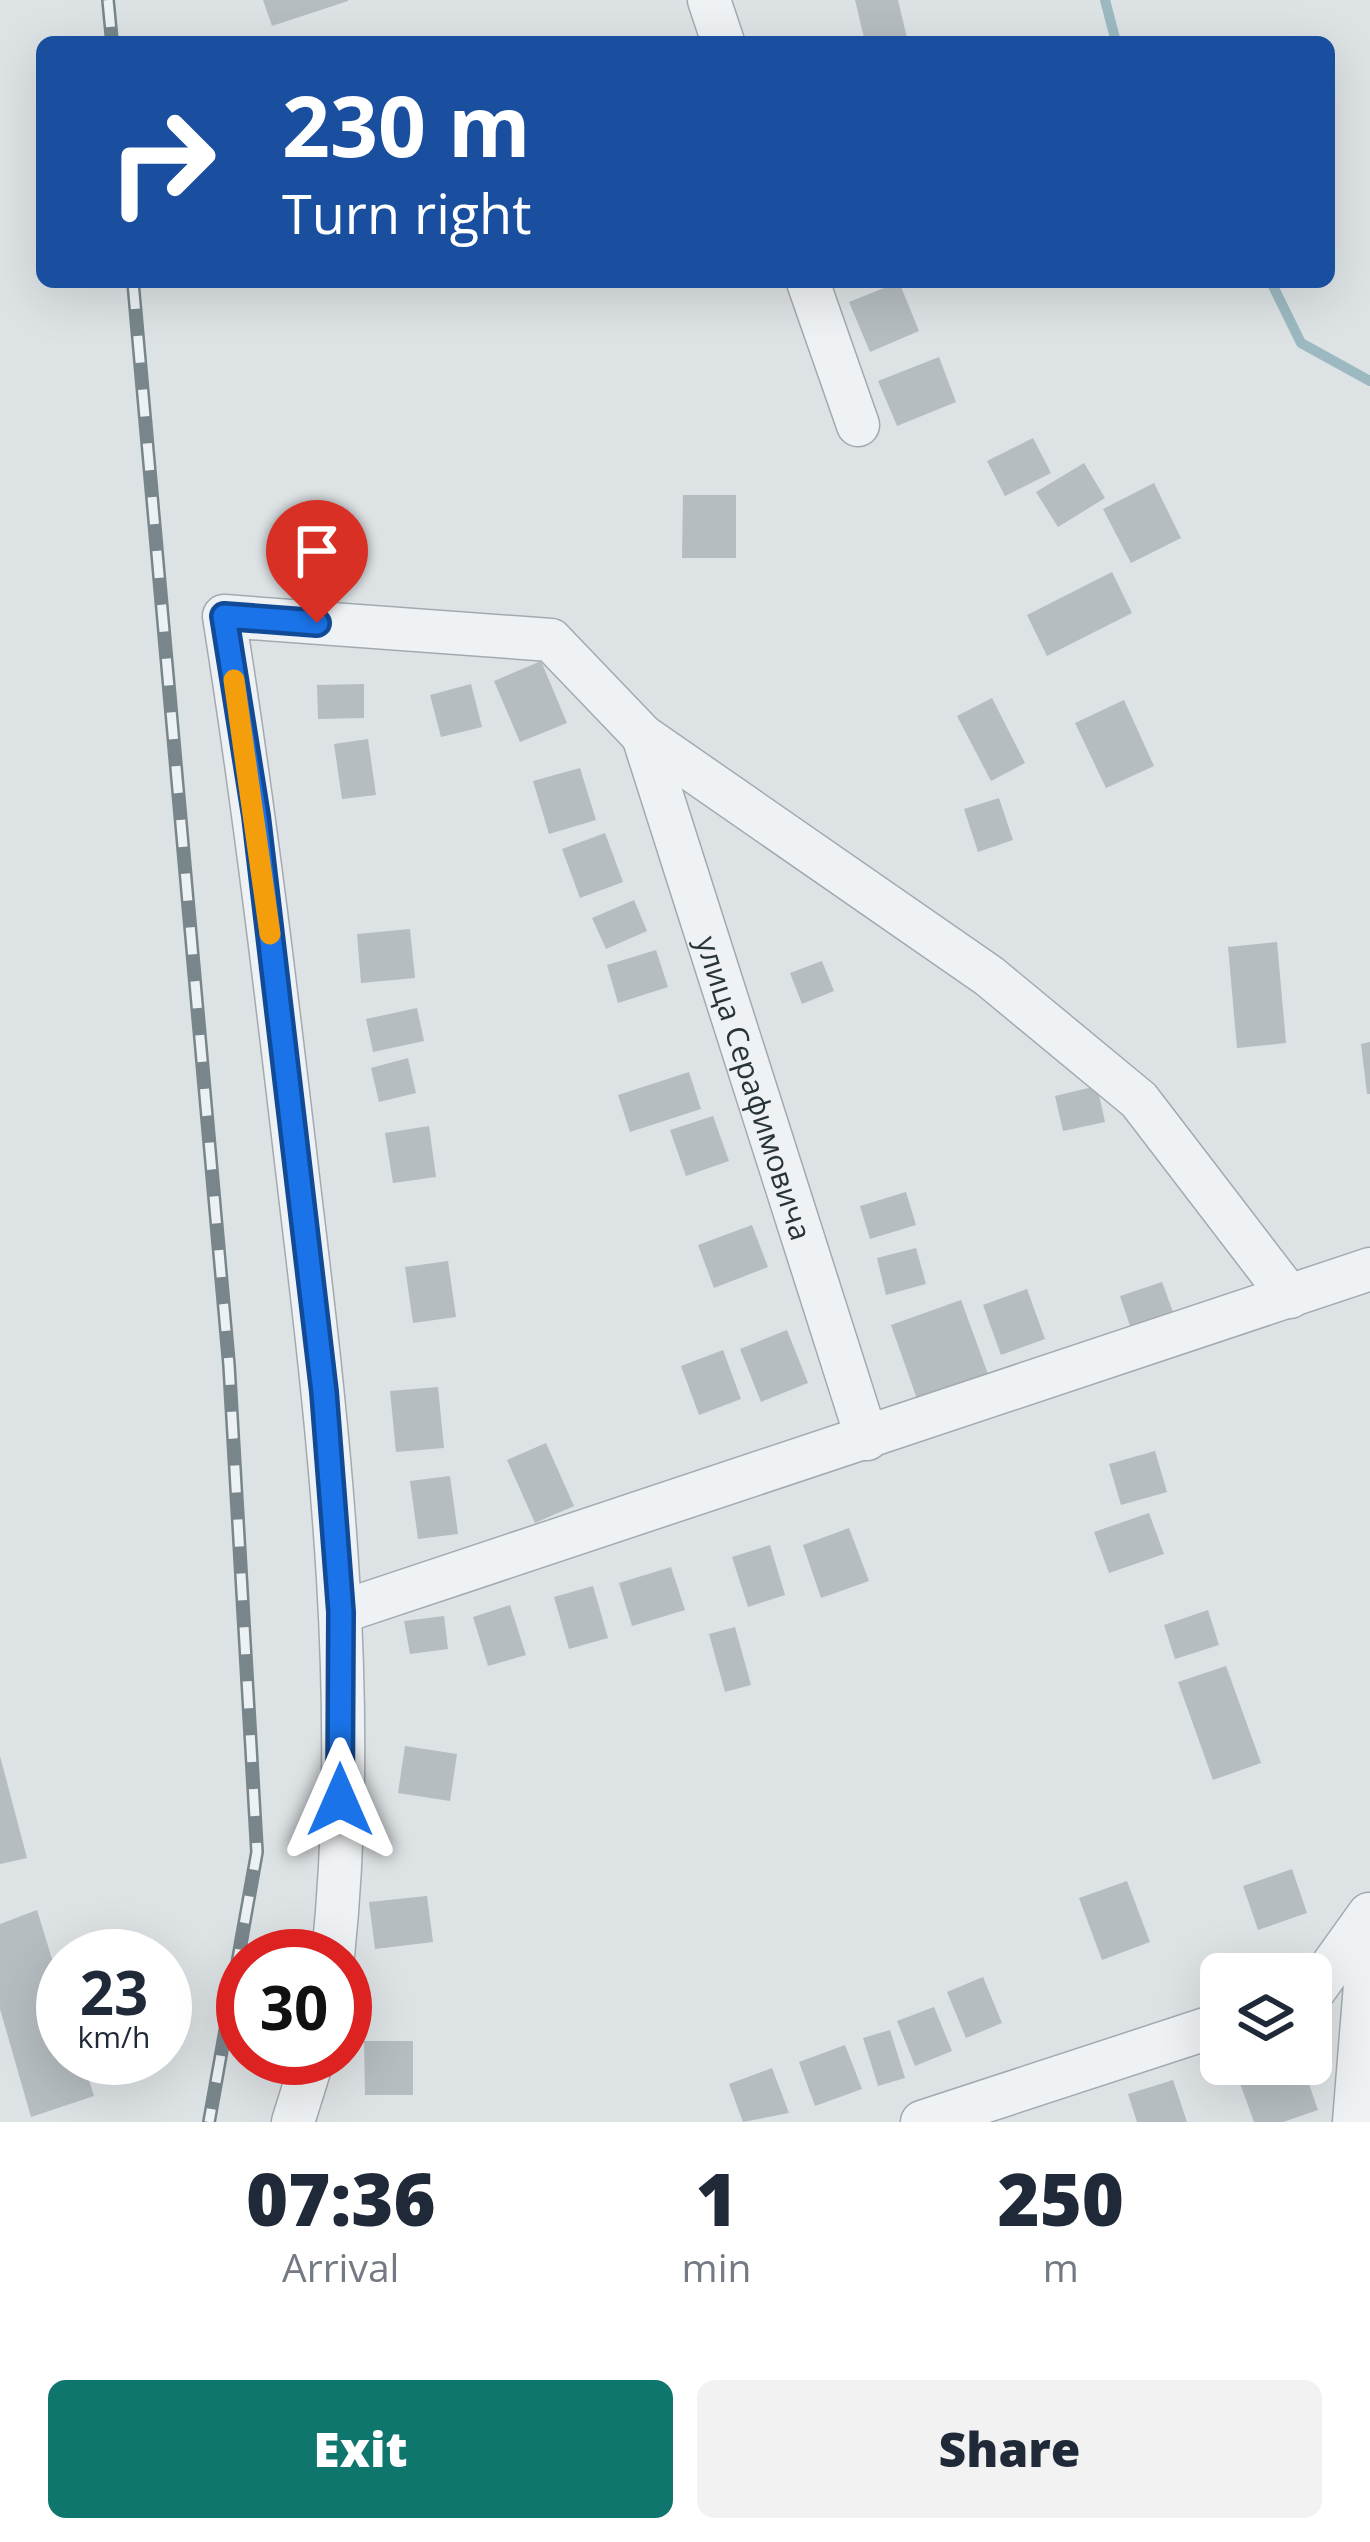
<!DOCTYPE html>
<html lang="en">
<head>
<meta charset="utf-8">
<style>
  :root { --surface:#fff; --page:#f2f2f3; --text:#1f2937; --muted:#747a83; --accent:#0f766e }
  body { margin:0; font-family:"Open Sans",sans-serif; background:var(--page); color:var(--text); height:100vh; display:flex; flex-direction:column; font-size:45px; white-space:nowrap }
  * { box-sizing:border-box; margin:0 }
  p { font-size:39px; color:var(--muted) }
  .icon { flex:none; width:66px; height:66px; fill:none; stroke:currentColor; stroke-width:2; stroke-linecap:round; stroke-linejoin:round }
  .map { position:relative; height:2122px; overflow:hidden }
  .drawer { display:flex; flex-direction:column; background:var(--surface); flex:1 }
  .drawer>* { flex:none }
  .hud { position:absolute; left:36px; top:36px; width:1299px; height:252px; border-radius:18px; box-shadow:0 12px 48px #0002; background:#1a4fa0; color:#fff; overflow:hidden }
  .controls { position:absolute; left:1200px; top:1953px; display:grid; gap:24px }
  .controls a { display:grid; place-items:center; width:132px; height:132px; border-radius:18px; background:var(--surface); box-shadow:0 12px 48px #0002; font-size:60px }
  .speed { position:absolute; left:36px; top:1929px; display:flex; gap:24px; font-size:60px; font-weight:700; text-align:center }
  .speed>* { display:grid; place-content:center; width:156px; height:156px; border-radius:50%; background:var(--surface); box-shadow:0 12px 48px #0002; line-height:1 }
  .speed small { font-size:30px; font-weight:400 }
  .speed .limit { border:18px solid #d22; background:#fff; color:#111 }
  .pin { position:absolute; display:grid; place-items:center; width:102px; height:102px; color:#fff; margin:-123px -51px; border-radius:50% 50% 50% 0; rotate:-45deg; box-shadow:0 0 12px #0007 }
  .pin .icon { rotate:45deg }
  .me { position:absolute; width:132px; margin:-66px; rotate:0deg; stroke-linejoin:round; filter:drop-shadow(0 0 9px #0008) }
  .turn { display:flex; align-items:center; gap:42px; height:252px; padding:0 48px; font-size:54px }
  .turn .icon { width:156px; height:156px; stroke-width:2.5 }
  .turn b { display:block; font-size:84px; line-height:102px }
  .eta { display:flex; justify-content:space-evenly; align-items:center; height:204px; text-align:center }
  .eta b { font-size:72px; font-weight:800; line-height:84px }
  .button { display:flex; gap:24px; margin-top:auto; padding:24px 48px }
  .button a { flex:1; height:138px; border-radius:18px; background:var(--accent); color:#fff; font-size:48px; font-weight:800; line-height:138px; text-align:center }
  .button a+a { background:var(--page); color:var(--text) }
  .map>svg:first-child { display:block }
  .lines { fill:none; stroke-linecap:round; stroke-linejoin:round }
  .stream { stroke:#9cb9c1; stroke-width:10 }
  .building { fill:#b5bdc1 }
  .street-casing { stroke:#a3aaae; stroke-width:45 }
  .street { stroke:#eff2f4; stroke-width:42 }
  .rail-casing { stroke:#78868c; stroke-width:14 }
  .rail { stroke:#ecf1f3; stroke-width:9; stroke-dasharray:27; stroke-linecap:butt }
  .route-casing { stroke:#114b97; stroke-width:30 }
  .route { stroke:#1a73e8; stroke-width:21 }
  .slow { stroke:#f59e0b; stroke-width:21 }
  .labels { text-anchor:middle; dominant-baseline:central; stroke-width:9; stroke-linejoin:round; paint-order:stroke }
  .street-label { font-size:30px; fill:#283439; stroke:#ecf1f3 }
</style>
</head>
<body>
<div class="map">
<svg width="1370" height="2122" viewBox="0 0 1370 2122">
  <rect width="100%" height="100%" fill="#dde2e5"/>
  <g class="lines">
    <g class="stream">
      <path d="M1105,0L1116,42"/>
      <path d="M1271,282L1301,343L1370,381"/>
    </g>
  </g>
  <g class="building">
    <path d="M263,0H348V1L272,26Z"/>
    <path d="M855,0H898L908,42H865Z"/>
    <path d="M899,282L919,331L870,352L849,302Z"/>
    <path d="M939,357L956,402L897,426L878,381Z"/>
    <path d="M1033,438L1051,473L1005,496L987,461Z"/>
    <path d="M1084,463L1105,498L1058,527L1036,492Z"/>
    <path d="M1154,483L1181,538L1131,563L1103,509Z"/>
    <path d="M683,495H736V558H682Z"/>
    <path d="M1112,572L1132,613L1047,656L1027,615Z"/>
    <path d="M541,661L567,723L520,742L494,681Z"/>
    <path d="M364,684V718L318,719L317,685Z"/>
    <path d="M471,684L482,727L441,737L430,695Z"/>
    <path d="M992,698L1025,763L991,781L957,716Z"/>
    <path d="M1124,700L1154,766L1106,788L1075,723Z"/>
    <path d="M368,739L376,795L342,799L334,744Z"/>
    <path d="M580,768L596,820L549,834L533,781Z"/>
    <path d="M999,798L1013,840L978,852L964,809Z"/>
    <path d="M605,833L623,882L580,898L562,849Z"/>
    <path d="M634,900L647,931L606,949L592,918Z"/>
    <path d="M410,929L415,978L361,983L357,934Z"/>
    <path d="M1277,942L1286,1043L1237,1048L1228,947Z"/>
    <path d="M656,950L668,987L618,1003L607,965Z"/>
    <path d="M822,961L834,991L802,1004L790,973Z"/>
    <path d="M417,1008L424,1041L373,1052L366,1019Z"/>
    <path d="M1370,1042V1094H1367L1361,1044Z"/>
    <path d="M408,1058L416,1093L379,1102L371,1068Z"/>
    <path d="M689,1072L701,1109L630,1132L618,1095Z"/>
    <path d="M1097,1086L1105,1122L1063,1131L1055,1096Z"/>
    <path d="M713,1116L729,1161L686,1176L670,1130Z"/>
    <path d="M429,1126L436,1177L393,1183L385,1133Z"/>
    <path d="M906,1192L916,1225L870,1239L860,1206Z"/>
    <path d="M752,1225L768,1267L714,1288L698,1245Z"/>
    <path d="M916,1248L926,1284L886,1295L877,1258Z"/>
    <path d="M448,1261L456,1317L413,1323L405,1267Z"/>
    <path d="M1162,1282L1173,1312L1130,1326L1120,1296Z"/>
    <path d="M1027,1289L1045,1339L1001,1355L983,1305Z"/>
    <path d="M961,1300L988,1374L917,1399L891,1325Z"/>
    <path d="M787,1330L808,1383L761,1402L740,1349Z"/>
    <path d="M723,1350L741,1399L699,1415L681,1366Z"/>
    <path d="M438,1387L444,1448L396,1452L390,1391Z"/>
    <path d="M546,1443L574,1506L535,1523L507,1460Z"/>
    <path d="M1155,1451L1167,1492L1121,1505L1109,1464Z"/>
    <path d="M450,1476L458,1534L418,1539L410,1481Z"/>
    <path d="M1149,1513L1164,1554L1109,1573L1094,1532Z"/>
    <path d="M849,1528L869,1581L821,1598L803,1545Z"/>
    <path d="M770,1545L785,1595L748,1607L732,1557Z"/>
    <path d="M671,1567L685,1610L632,1626L619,1583Z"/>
    <path d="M593,1586L608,1638L569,1649L554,1597Z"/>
    <path d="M510,1605L526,1655L488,1666L473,1617Z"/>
    <path d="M1208,1610L1219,1645L1175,1659L1164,1625Z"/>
    <path d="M444,1616L448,1649L410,1654L404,1621Z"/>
    <path d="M735,1627L751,1685L725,1692L709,1634Z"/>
    <path d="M1226,1666L1261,1763L1213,1780L1178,1682Z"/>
    <path d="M405,1746L457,1754L450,1801L398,1793Z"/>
    <path d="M0,1756L27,1858L0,1864Z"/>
    <path d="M1292,1869L1307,1913L1258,1930L1243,1886Z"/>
    <path d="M1127,1881L1150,1942L1102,1960L1079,1898Z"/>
    <path d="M427,1896L433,1942L375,1949L369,1902Z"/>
    <path d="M37,1910L63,1995V2058H82L94,2096L31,2117L0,2009V1924Z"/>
    <path d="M983,1977L1002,2023L966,2038L947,1992Z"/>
    <path d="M934,2007L952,2051L915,2066L897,2021Z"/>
    <path d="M890,2030L905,2078L878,2086L863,2038Z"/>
    <path d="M364,2041H413V2095H365Z"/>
    <path d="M845,2045L862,2089L815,2106L799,2062Z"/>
    <path d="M1233,2064H1302L1318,2110L1283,2122H1254Z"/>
    <path d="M772,2068L789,2113L743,2122L729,2084Z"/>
    <path d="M1173,2080L1187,2122H1137L1128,2094Z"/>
  </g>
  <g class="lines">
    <g class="street-casing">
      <g id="street">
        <path d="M709,0L723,42"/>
        <path d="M808,282L858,425"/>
        <path id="s1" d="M643,736L867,1439"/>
        <path d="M341,1612L1370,1269"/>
        <path d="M333,1956C359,1706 331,1451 301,1203C278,1007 255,811 224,616L551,640L643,736L989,976L1139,1100L1290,1297"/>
        <path d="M1311,1995L1369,1914"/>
        <path d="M293,2122L313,2058"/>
        <path d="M922,2122L1221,2024"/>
        <path d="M1354,2122L1370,1922"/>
      </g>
    </g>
    <use href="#street" class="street"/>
    <g class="rail-casing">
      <g id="rail">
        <path d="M108,0L112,42"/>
        <path d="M133,282L229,1365L257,1852L209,2122"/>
      </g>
    </g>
    <use href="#rail" class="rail"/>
  </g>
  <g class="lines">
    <g class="route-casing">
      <path id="route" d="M317,623L224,616L256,816L324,1392L341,1612L340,1800"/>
    </g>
    <use href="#route" class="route"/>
    <path class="slow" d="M234,680L270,934"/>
  </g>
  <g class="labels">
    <g class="street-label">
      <text stroke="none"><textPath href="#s1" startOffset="369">улица Серафимовича</textPath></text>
    </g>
  </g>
</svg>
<div class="controls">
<a><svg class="icon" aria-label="layers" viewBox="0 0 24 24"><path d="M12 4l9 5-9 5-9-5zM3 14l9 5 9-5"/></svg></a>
</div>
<div class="speed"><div>23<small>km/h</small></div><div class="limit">30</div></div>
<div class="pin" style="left:317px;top:623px;background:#d93025"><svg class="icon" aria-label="arrive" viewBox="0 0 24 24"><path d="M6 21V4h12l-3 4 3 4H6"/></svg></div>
<svg class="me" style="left:340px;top:1800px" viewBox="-20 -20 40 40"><path d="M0-17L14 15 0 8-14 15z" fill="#1a73e8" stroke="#fff" stroke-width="4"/></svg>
<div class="hud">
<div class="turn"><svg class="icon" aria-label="right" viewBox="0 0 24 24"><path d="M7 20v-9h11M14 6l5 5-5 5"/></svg><div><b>230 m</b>Turn right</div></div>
</div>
</div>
<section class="drawer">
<div class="eta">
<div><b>07:36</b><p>Arrival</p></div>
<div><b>1</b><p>min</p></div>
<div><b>250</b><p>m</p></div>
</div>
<div class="button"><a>Exit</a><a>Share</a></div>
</section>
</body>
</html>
